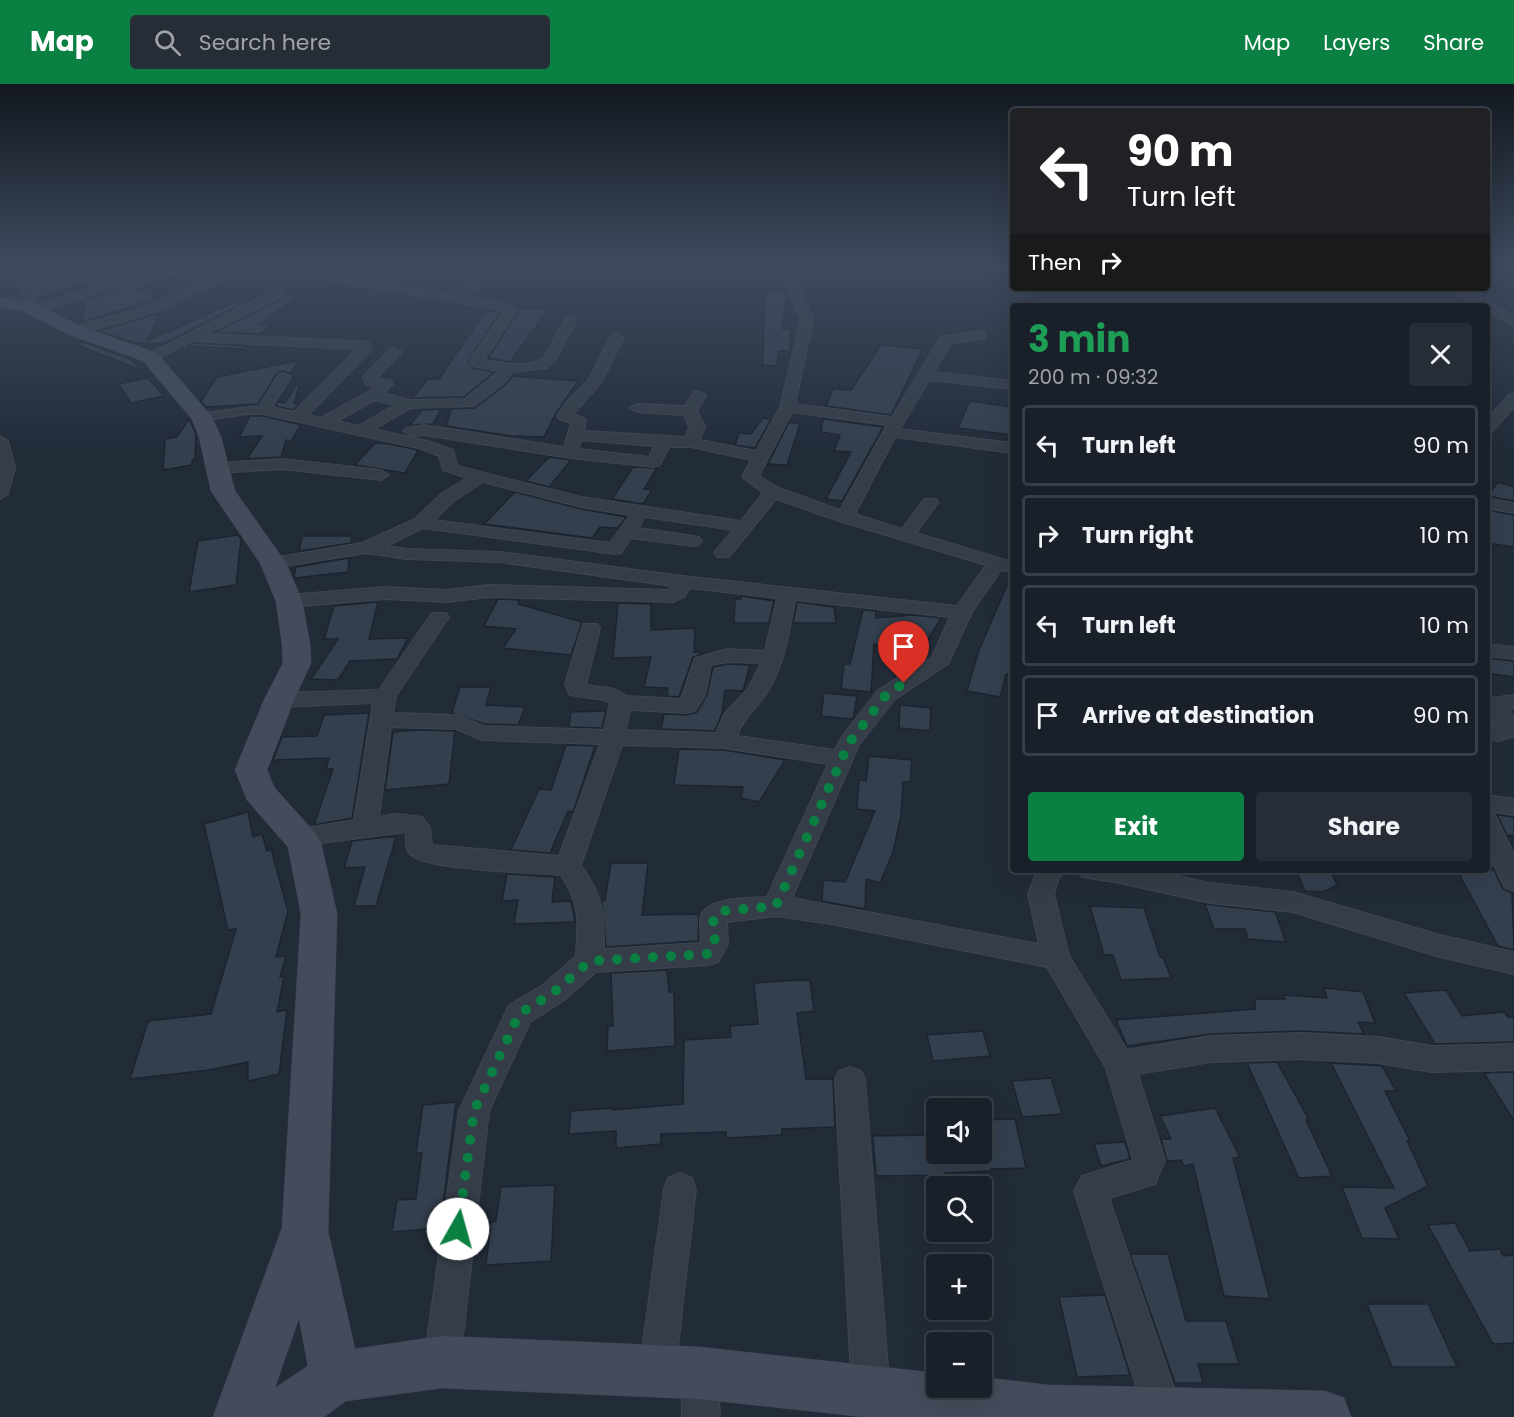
<!DOCTYPE html>
<html lang="en">
<head>
<meta charset="utf-8">
<style>
  :root { --surface:#1a202a; --page:#272d36; --text:#f1f3f6; --muted:#9fa3a8; --line:#383e47; --accent:#0b8043 }
  body { margin:0; font-family:Poppins,sans-serif; background:var(--page); color:var(--text); height:100vh; display:flex; flex-direction:column; font-size:22px; white-space:nowrap }
  * { box-sizing:border-box; margin:0 }
  p { font-size:20px; color:var(--muted) }
  .icon { flex:none; width:33px; height:33px; fill:none; stroke:currentColor; stroke-width:2; stroke-linecap:round; stroke-linejoin:round }
  .map { position:relative; flex:1; overflow:hidden }
  .details { position:absolute; left:1010px; top:219px; width:480px; height:570px; display:flex; flex-direction:column; background:var(--surface); border-radius:6px; box-shadow:0 6px 24px #0002,0 0 0 2px var(--line) }
  .details>* { flex:none }
  .hud { position:absolute; left:1010px; top:24px; width:480px; height:183px; border-radius:6px; box-shadow:0 6px 24px #0002,0 0 0 2px var(--line); background:#202124; color:#fff; overflow:hidden }
  .tools { position:absolute; left:926px; top:1014px; display:grid; gap:12px }
  .tools a { display:grid; place-items:center; width:66px; height:66px; border-radius:6px; background:var(--surface); box-shadow:0 6px 24px #0002,0 0 0 2px var(--line); font-size:30px }
  .pin { position:absolute; display:grid; place-items:center; width:51px; height:51px; color:#fff; margin:-62px -26px; border-radius:50% 50% 50% 0; rotate:-45deg; box-shadow:0 0 6px #0007 }
  .pin .icon { rotate:45deg }
  .me { position:absolute; width:66px; margin:-33px; rotate:7deg; stroke-linejoin:round; filter:drop-shadow(0 0 4px #0008) }
  .turn { display:flex; align-items:center; gap:21px; height:126px; padding:0 18px; font-size:27px }
  .turn .icon { width:78px; height:78px; stroke-width:2.5 }
  .turn b { display:block; font-size:42px; line-height:51px }
  .then { display:flex; align-items:center; height:57px; padding:0 18px; background:#0003; gap:12px; font-size:22px }
  .round { display:grid; place-items:center; flex:none; width:63px; height:63px; border-radius:6px; background:var(--page) }
  .headline { display:flex; align-items:center; justify-content:space-between; height:102px; padding:0 18px }
  h1 { font-size:36px; font-weight:700; line-height:45px; color:#1e9e55 }
  .primary-button { display:flex; gap:12px; margin-top:auto; padding:12px 18px }
  .primary-button a { flex:1; height:69px; border-radius:6px; background:var(--accent); color:#fff; font-size:24px; font-weight:700; line-height:69px; text-align:center }
  .primary-button a+a { background:var(--page); color:var(--text) }
  ul { padding:0; list-style:none }
  li { display:flex; align-items:center; gap:18px; height:81px; margin:0 12px 9px; padding:0 6px; border:3px solid var(--line); border-radius:6px }
  li div { flex:1 }
  li b { display:block; font-size:22px }
  li em { font-style:normal }
  header { display:flex; align-items:center; gap:36px; box-sizing:border-box; height:84px; padding:0 30px; background:var(--accent); color:#fff }
  header strong { font-size:28px }
  nav { display:flex; gap:33px; margin-inline-start:auto; font-size:21px }
  .search { width:420px; height:54px; background:var(--page); display:flex; align-items:center; gap:15px; box-sizing:border-box; padding:0 21px; border-radius:6px; color:var(--muted); font-size:22px }
  .map>svg:first-child { display:block }
  .building { fill:#343f4e; stroke:#1d242f; stroke-width:1.5 }
  .lines { fill:none; stroke-linecap:round; stroke-linejoin:round }
  .street-casing { stroke:#3f4651; stroke-width:2 }
  .secondary-casing { stroke:#3f4651; stroke-width:1 }
  .street { fill:#353d48; fill-rule:evenodd }
  .secondary { fill:#444c5b; fill-rule:evenodd }
  .route { stroke:#0b8043; stroke-width:10; stroke-dasharray:0 18 }
</style>
</head>
<body>
<header>
<strong>Map</strong>
<div class="search"><svg class="icon" aria-label="search" viewBox="0 0 24 24"><circle cx="10" cy="10" r="6"/><path d="M15 15l6 6"/></svg>Search here</div>
<nav><a>Map</a><a>Layers</a><a>Share</a></nav>
</header>
<div class="map">
<svg width="1514" height="1333" viewBox="0 0 1514 1333">
  <rect width="100%" height="100%" fill="#222b38"/>
  <g class="building">
    <path d="M87,180H163L86,204V201L51,210L102,192L103,189L94,185L36,202L35,198Z"/>
    <path d="M191,180H197L198,184L135,205L159,214L82,238L85,216Z"/>
    <path d="M265,208L163,260L135,259L99,247L160,229L147,257L244,214L250,215Z"/>
    <path d="M767,208H786L787,211L782,245H790V267H779L776,282L763,281L764,215Z"/>
    <path d="M284,210L297,213L260,240H272L260,250L215,248L283,214Z"/>
    <path d="M517,225H549L510,278L488,274L518,228Z"/>
    <path d="M486,226L500,228L468,277L473,284L494,288L464,313L412,314L428,295H439Z"/>
    <path d="M80,257L131,275L141,286L80,262Z"/>
    <path d="M192,259L246,262L243,265L188,262Z"/>
    <path d="M881,261L923,265L891,331L826,322L833,305L851,306Z"/>
    <path d="M300,276L290,290L284,287L277,289L258,320L206,323L201,317L217,293Z"/>
    <path d="M513,292L578,297L555,331L544,353L511,352L446,342L451,325L475,324L505,301Z"/>
    <path d="M148,294L164,312L131,319L118,300Z"/>
    <path d="M296,301L299,302L294,320H299L293,326L276,322L278,318L285,319Z"/>
    <path d="M970,317L1012,323V351L958,344Z"/>
    <path d="M441,325L433,340L410,341L422,326Z"/>
    <path d="M250,332H263L301,341L291,357L286,356L281,373L247,375L262,352L239,353Z"/>
    <path d="M763,334L771,335L755,364L735,361L739,349L751,350Z"/>
    <path d="M189,335L196,350L195,376H192V381L163,386L165,355L177,353Z"/>
    <path d="M823,335L883,343L842,417L826,415L851,368L834,367L840,351L821,348Z"/>
    <path d="M789,338L800,340L787,381L768,380Z"/>
    <path d="M375,359L390,360L418,366L405,389L355,381Z"/>
    <path d="M549,373L571,376L549,403L526,397Z"/>
    <path d="M633,383L657,384L644,405L652,406L643,420L612,415Z"/>
    <path d="M1498,398L1514,403V417L1487,412Z"/>
    <path d="M515,408L581,425L626,433L618,444L600,443L592,454L484,440Z"/>
    <path d="M1486,426L1514,431V463L1486,459Z"/>
    <path d="M238,451L241,455L236,501L189,508L198,457Z"/>
    <path d="M302,452H352L351,459L299,467Z"/>
    <path d="M349,474L348,488L295,494L294,492L296,483Z"/>
    <path d="M1012,490V591L1006,590L1000,613L967,607L979,566Z"/>
    <path d="M742,512L774,517L769,539H734L735,515H741Z"/>
    <path d="M498,515L519,516L518,520L582,538L571,571L503,564L516,545L484,542Z"/>
    <path d="M378,518L369,555L408,554L397,575L350,577L338,596L311,595L338,555H324L334,522Z"/>
    <path d="M797,518L834,523L836,539H793Z"/>
    <path d="M618,519L651,520V546L695,544L694,568L705,569L693,573L679,613L667,612L668,604L644,603L651,573L613,574Z"/>
    <path d="M863,526L876,527V534L913,531L941,534L918,572L874,560L871,608L841,605L844,580H850Z"/>
    <path d="M1486,574L1514,577V593L1486,589Z"/>
    <path d="M728,580L750,581L743,607L725,606L722,629L715,647L661,645L664,630L687,631L697,628L707,611L713,583Z"/>
    <path d="M460,603H491L486,621L525,623L518,641L484,640L452,629Z"/>
    <path d="M824,609L857,612L853,635L821,632Z"/>
    <path d="M900,621L931,624L930,647L899,644Z"/>
    <path d="M606,627L602,644L569,643L571,628Z"/>
    <path d="M369,629L352,734L314,741L333,685H326L329,674L273,676L282,653L317,652L324,631Z"/>
    <path d="M418,646L455,647L449,700L385,706L393,648Z"/>
    <path d="M566,661L595,662L573,728L568,727L550,769L511,766L539,705L551,706Z"/>
    <path d="M679,665L724,666L785,676L759,718L741,714L743,703L674,701Z"/>
    <path d="M869,672L912,676L910,698H903L901,732L893,768L880,799L866,795L865,825L822,817L823,796L845,798L875,727L857,725L859,696L866,697Z"/>
    <path d="M248,728L253,753L262,750L267,767L271,765L288,827L276,873L286,872L280,893H284L277,928L287,926L279,990L248,997V978L209,986L130,995L148,937L211,930L236,845L228,846L204,740Z"/>
    <path d="M1497,731L1514,733V752L1507,751Z"/>
    <path d="M386,753H396L376,822H354L365,783L344,784L352,757Z"/>
    <path d="M611,779H648L642,831L699,830L698,857L606,863L602,816H605Z"/>
    <path d="M1296,786H1330L1337,801L1323,808L1305,807Z"/>
    <path d="M1457,786H1494L1503,805L1512,809L1514,866L1498,862Z"/>
    <path d="M507,790L555,793L552,818L571,817L575,838L514,840L518,816L502,817Z"/>
    <path d="M1205,820L1275,828L1286,858L1248,855L1245,845H1214Z"/>
    <path d="M1090,822L1144,824L1160,873H1163L1171,894L1121,896L1113,871H1104Z"/>
    <path d="M667,886L669,908H674L675,962L607,967L608,942H613L611,889Z"/>
    <path d="M801,896L810,897L814,927L797,929L806,995H833L835,1043L782,1045V1051L726,1054V1048L661,1050V1060L616,1064V1047L569,1050L571,1027L614,1024L613,1026L683,1020L684,956L731,953L730,942L758,940L754,899Z"/>
    <path d="M1324,904L1363,908L1375,939L1358,938L1364,950L1301,947L1211,950L1127,962L1116,936L1255,925V915H1285L1283,911L1327,914Z"/>
    <path d="M1446,906L1462,932L1504,928L1508,933H1514V958L1435,960L1404,909Z"/>
    <path d="M983,947L990,972L933,977L927,951Z"/>
    <path d="M1277,978L1309,1036H1306L1332,1092L1299,1094L1247,979Z"/>
    <path d="M1331,979L1382,982L1396,1007H1385L1410,1057H1407L1428,1102L1385,1124L1399,1155L1362,1154L1342,1103L1394,1104Z"/>
    <path d="M1514,988V1037L1484,989Z"/>
    <path d="M1051,994L1062,1030L1022,1033L1012,997Z"/>
    <path d="M456,1018L440,1144L392,1148L397,1116L416,1115L422,1069H416L423,1021Z"/>
    <path d="M1215,1024L1240,1073L1233,1074L1270,1215L1224,1212L1193,1080L1184,1082L1181,1076L1167,1077L1161,1055H1171L1160,1032Z"/>
    <path d="M1015,1035L1026,1084L991,1085V1087L945,1089L946,1091L876,1092L873,1052L936,1051V1070H987L981,1036Z"/>
    <path d="M1125,1058L1130,1075L1101,1082L1094,1060Z"/>
    <path d="M555,1101L551,1177L486,1181L491,1138L496,1137L501,1103Z"/>
    <path d="M1455,1139L1470,1167L1500,1165L1503,1172L1514,1171V1259L1493,1260L1428,1141Z"/>
    <path d="M1130,1170H1168L1186,1237H1226L1239,1280H1198L1203,1299H1175Z"/>
    <path d="M1105,1211L1130,1291L1077,1293L1059,1213Z"/>
    <path d="M1367,1220H1428L1457,1283H1392Z"/>
  </g>
  <g class="lines">
    <g class="street-casing">
      <g id="street">
        <path d="M4,180H17L27,190L61,180H79L32,197L35,205L95,187L101,190L35,213L33,222L171,180H189L34,230L21,223C27,202 17,195 4,180Z"/>
        <path d="M484,180H496L467,213L509,220L516,227L484,276C501,279 529,285 544,273L566,234H574L576,237L556,275L547,284L513,288L504,299L474,322L411,324L374,345L431,358L453,366L457,381L461,383L581,413L741,437L763,409L742,393L751,376L691,363H669L660,381L654,383L570,374L424,351L411,352L403,347L406,344L424,341L564,363L571,339L559,335L557,332L567,317L588,297L610,253L617,249L624,253L601,299L573,330L584,334L586,337L584,347L685,353L689,343L684,331L637,328L630,324L637,320L685,322L694,308L699,307L706,311L697,327L705,343L700,356L756,367L780,323L801,235L784,198L795,180H807L796,198L813,235L795,320L892,333L941,253L980,247L985,248L986,251L985,254L951,259L934,288L1012,297V305L929,296L900,345L1012,359V369L895,353L855,430L902,445L924,415H936L938,419L916,449L1012,478V488L1001,486L972,528L948,580L894,616L859,661L792,814L1039,860L1028,810L1037,786H1067L1059,794L1054,810L1069,872L1127,966L1211,952L1301,949L1378,953L1432,962L1514,960V986L1432,988L1378,979L1301,975L1211,978L1138,990L1165,1076L1155,1100L1109,1114L1183,1330L1182,1333H1146L1074,1107L1082,1092L1133,1076L1106,984L1047,883L831,840L776,832L727,838L728,860L718,878L708,881L596,888L563,917L530,938L489,1027L460,1278L455,1291L442,1296L429,1291L424,1278L459,1027L509,921L543,901L576,872C578,837 581,822 561,791C535,789 423,786 410,770C405,764 406,755 406,748L298,762L289,759L286,753L289,747L354,736L373,619L279,623L271,621L268,616L271,611L279,609L379,606L432,529H446L449,533L396,612L393,629L457,631L484,642L604,646L610,619L604,616L570,611L565,600L583,540H597L600,544L586,601L615,605L627,612L681,615L695,574L728,565L765,567L777,514L689,504L685,512L673,518L489,513L447,518L385,515L289,523L282,521L279,517L282,513L289,511L385,503L447,506L489,501L669,506L672,502L500,478L407,475L366,469L273,484L267,483L264,479L267,475L273,474L362,459L415,435L442,409L467,394L443,386L439,372L422,365L263,330H246L202,337L195,333L202,329L259,322L279,290L284,289L291,293L272,323L294,328L357,265L192,257L155,276H145L143,273L274,206H282V212L206,250L369,258L372,264L370,267L308,331L321,334L370,307L375,303L366,301L363,293L390,265L395,264L402,268L377,294L391,297L393,300L384,309L408,316L465,315L499,287L473,282L470,276L503,228L501,226L299,191L257,187L235,189L158,227L76,251L70,247L71,244L150,221L233,183L257,181L299,185L455,211ZM375,316L395,321L358,342L337,337ZM792,328L887,341L840,426L779,404L759,392ZM581,356L654,362L649,373L579,365ZM483,398L581,423L630,431L610,459L434,436L454,417ZM776,415L839,437L986,481L957,522L683,492L500,468L407,465L386,462L423,444L615,470L621,469L631,454L693,462L699,461L702,457L699,453L693,452L638,444L645,433L733,446L714,469L717,473H729ZM795,516L950,533L932,573L878,606L841,654L835,666L737,652C744,632 756,626 766,610C785,581 789,549 795,516ZM728,578L761,579L748,605L725,629L716,649L626,646L630,626L687,629L695,627L705,611L711,581ZM391,643L456,645L482,656L600,660L559,772L432,761L430,744L422,733L397,730L379,733ZM622,661L724,664L828,680L767,813C750,814 709,813 701,831C698,840 702,851 700,859L604,865C604,826 604,814 581,781Z"/>
        <path d="M1448,204H1463L1514,232V241L1486,227V222H1478Z"/>
        <path d="M1514,310V323L1491,349L1486,350V336L1509,311Z"/>
        <path d="M0,352L8,357L15,383L8,410L0,415Z"/>
        <path d="M282,375L381,386L389,391L381,396L282,385L218,389L210,384L218,379Z"/>
        <path d="M1486,414L1514,419V429L1486,424Z"/>
        <path d="M1486,560L1514,563V575L1486,572Z"/>
        <path d="M1514,611V625H1510L1514,636V652L1499,657L1486,656V642H1494L1488,619L1491,614Z"/>
        <path d="M1486,711L1514,715V731L1486,727Z"/>
        <path d="M1486,729L1495,731L1514,770V807L1505,804L1486,765Z"/>
        <path d="M1078,786H1150L1210,799L1293,808L1440,851L1514,868V890L1440,873L1293,828L1210,819L1120,799L1082,793Z"/>
        <path d="M850,983L861,987L865,996L890,1309L884,1322L871,1328L858,1322L852,1309L835,996L839,987Z"/>
        <path d="M680,1089L692,1094L696,1105L675,1288L670,1301L657,1306L644,1301L639,1288L664,1105L668,1094Z"/>
        <path d="M699,1271L712,1276L717,1289L720,1333H682L681,1289L686,1276Z"/>
      </g>
    </g>
    <g class="secondary-casing">
      <path id="secondary" d="M0,213L33,219L82,243L157,269L212,333L221,353L235,407L286,479L302,517L310,560L311,579L294,616L267,686L274,703L316,750L321,759L337,830L328,1147L355,1265L442,1252L699,1263L936,1289V1304H981V1293L1048,1301L1325,1307L1344,1314L1351,1333H864L699,1315L442,1304L346,1317L324,1333H213L282,1144L301,830L288,763L247,716L235,686L264,616L283,579L282,560L276,517L260,479L211,407L199,353L192,335L143,277L70,251L22,227L0,223ZM299,1234L308,1282L275,1304Z"/>
    </g>
    <use href="#street" class="street"/>
    <use href="#secondary" class="secondary"/>
  </g>
  <linearGradient id="sky" x2="0" y2="1"><stop stop-color="#13181f"/><stop offset="0.49" stop-color="#3e4a5e"/><stop offset="1" stop-color="#3e4a5e" stop-opacity="0"/></linearGradient>
  <rect width="1514" height="367" fill="url(#sky)"/>
  <g class="lines">
    <path class="route" d="M458,1145L474,1027L519,930L553,909L590,877L708,870L715,860L713,834L723,827L776,822L849,659L886,611L904,599"/>
  </g>
</svg>
<div class="tools">
<a><svg class="icon" aria-label="sound" viewBox="0 0 24 24"><path d="M4 9h4l5-4v14l-5-4H4zM17 9q2 3 0 6"/></svg></a>
<a><svg class="icon" aria-label="search" viewBox="0 0 24 24"><circle cx="10" cy="10" r="6"/><path d="M15 15l6 6"/></svg></a>
<a>+</a>
<a>−</a>
</div>
<div class="pin" style="left:904px;top:599px;background:#d93025"><svg class="icon" aria-label="arrive" viewBox="0 0 24 24"><path d="M6 21V4h12l-3 4 3 4H6"/></svg></div>
<svg class="me" style="left:458px;top:1145px" viewBox="-20 -20 40 40"><circle r="19" fill="#fff"/><path d="M0-13L10 11 0 6-10 11z" fill="#0b8043"/></svg>
<div class="hud">
<div class="turn"><svg class="icon" aria-label="left" viewBox="0 0 24 24"><path d="M17 20v-9H6M10 6l-5 5 5 5"/></svg><div><b>90 m</b>Turn left</div></div>
<div class="then">Then<svg class="icon" aria-label="right" viewBox="0 0 24 24"><path d="M7 20v-9h11M14 6l5 5-5 5"/></svg></div>
</div>
<section class="details">
<div class="headline"><div><h1>3 min</h1><p>200 m · 09:32</p></div><a class="round"><svg class="icon" aria-label="close" viewBox="0 0 24 24"><path d="M6 6l12 12M18 6L6 18"/></svg></a></div>
<ul>
<li><svg class="icon" aria-label="left" viewBox="0 0 24 24"><path d="M17 20v-9H6M10 6l-5 5 5 5"/></svg><div><b>Turn left</b></div><em>90 m</em></li>
<li><svg class="icon" aria-label="right" viewBox="0 0 24 24"><path d="M7 20v-9h11M14 6l5 5-5 5"/></svg><div><b>Turn right</b></div><em>10 m</em></li>
<li><svg class="icon" aria-label="left" viewBox="0 0 24 24"><path d="M17 20v-9H6M10 6l-5 5 5 5"/></svg><div><b>Turn left</b></div><em>10 m</em></li>
<li><svg class="icon" aria-label="arrive" viewBox="0 0 24 24"><path d="M6 21V4h12l-3 4 3 4H6"/></svg><div><b>Arrive at destination</b></div><em>90 m</em></li>
</ul>
<div class="primary-button"><a>Exit</a><a>Share</a></div>
</section>
</div>
</body>
</html>
